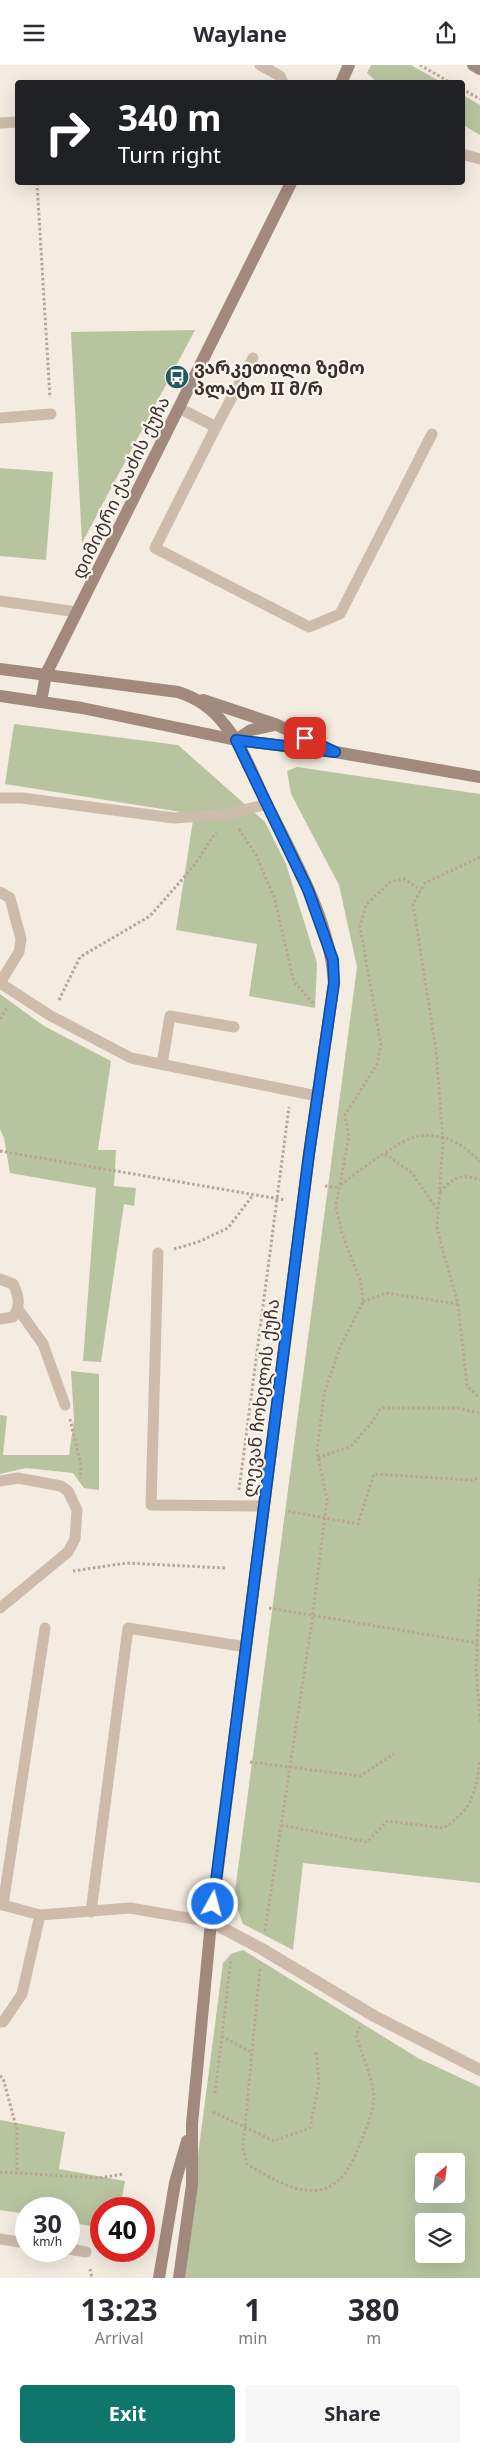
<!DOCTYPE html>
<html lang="en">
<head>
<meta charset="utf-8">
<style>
  :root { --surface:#fff; --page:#f7f7f7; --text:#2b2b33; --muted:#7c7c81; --accent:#0f766e }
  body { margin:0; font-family:"Noto Sans","Noto Sans Georgian",sans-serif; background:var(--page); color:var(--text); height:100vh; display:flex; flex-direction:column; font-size:19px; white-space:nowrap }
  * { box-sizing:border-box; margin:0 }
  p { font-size:16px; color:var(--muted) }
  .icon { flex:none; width:28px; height:28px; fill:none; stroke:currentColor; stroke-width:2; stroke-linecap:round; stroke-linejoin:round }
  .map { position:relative; height:2213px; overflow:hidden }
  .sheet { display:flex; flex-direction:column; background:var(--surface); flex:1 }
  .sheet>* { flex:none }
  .banner { position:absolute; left:15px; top:15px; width:450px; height:105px; border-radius:5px; box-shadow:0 5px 20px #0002; background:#202124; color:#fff; overflow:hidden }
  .needle { width:32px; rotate:28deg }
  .fabs { position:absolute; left:415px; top:2088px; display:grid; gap:10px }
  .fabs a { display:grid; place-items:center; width:50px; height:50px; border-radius:5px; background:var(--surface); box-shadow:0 5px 20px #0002; font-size:25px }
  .speed { position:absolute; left:15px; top:2132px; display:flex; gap:10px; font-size:25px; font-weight:700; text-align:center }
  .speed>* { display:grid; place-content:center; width:65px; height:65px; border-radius:50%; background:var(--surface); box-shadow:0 5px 20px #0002; line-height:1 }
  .speed small { font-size:12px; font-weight:400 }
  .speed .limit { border:8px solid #d22; background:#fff; color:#111 }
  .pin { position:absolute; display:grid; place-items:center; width:42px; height:42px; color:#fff; margin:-21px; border-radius:10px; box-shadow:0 2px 8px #0006 }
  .me { position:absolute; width:55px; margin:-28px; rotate:7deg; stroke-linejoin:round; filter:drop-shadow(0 0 4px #0008) }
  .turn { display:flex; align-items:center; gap:18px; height:105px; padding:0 20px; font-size:22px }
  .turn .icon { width:65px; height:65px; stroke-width:2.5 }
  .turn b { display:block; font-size:35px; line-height:42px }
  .eta { display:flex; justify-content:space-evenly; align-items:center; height:85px; text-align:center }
  .eta b { font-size:30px; font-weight:700; line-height:35px }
  .action { display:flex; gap:10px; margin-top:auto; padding:10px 20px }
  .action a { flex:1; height:58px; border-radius:5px; background:var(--accent); color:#fff; font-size:20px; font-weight:700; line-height:58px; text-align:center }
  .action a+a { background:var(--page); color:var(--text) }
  header { display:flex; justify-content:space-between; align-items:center; height:65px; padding:0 20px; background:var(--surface); font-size:22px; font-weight:700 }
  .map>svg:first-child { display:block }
  .green { fill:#b8c4a0; fill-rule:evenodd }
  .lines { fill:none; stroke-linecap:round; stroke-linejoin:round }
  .path { stroke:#b9a596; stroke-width:3; stroke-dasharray:2.5 2.5; stroke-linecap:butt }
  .lane { stroke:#cdbbac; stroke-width:11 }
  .street { stroke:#cdbbac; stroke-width:12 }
  .secondary { stroke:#a18a7d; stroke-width:12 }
  .route-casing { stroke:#114b97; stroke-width:12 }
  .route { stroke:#1a73e8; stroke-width:9 }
  .labels { text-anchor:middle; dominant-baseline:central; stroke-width:4.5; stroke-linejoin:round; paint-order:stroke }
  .poi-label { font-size:18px; font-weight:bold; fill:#3b302b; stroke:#fbf5ee; text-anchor:start }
  .street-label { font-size:18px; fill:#3b302b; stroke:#fbf5ee }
</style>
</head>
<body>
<header><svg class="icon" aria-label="menu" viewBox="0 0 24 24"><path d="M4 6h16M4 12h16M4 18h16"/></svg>Waylane<svg class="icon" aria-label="share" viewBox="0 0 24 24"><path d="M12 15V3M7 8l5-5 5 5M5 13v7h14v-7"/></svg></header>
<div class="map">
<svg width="480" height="2213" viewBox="0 0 480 2213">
  <rect width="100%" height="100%" fill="#f4ebe1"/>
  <g class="green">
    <path d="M371,0H411L441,17H377L367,8Z"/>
    <path d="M463,30L480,40V70L463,60Z"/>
    <path d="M195,265L82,478L71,267Z"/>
    <path d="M0,403L53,407L46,495L0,491Z"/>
    <path d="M14,659L178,680L265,757L286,799L317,898L315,943L249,931L257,879L176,865L194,749L5,719Z"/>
    <path d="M297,702L480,729V1818L303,1798L293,1885L243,1859L234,1834L357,902L339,820L291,729L287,706Z"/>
    <path d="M0,929L44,961L111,996L98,1085H116L114,1121L136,1123L134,1141L124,1139L101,1297L83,1296L96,1123L10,1108L4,1073L0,1064Z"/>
    <path d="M71,1306L99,1309V1425L84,1423L73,1408L26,1403L0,1409V1350L7,1351L3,1390H69L74,1355Z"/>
    <path d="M243,1885L418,1993L480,2022V2213H185L191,2144L223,1898L231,1889ZM424,2096H456V2129H424ZM424,2156H456V2189H424Z"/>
    <path d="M0,2055L65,2067L59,2104L125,2116L120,2144H101V2163L69,2157V2144H26V2149L0,2145Z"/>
  </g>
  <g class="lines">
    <g class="path">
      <path d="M420,0L451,18"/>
      <path d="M462,24L480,34"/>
      <path d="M37,118L50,333"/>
      <path d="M239,764L256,790L274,832L294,917L314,939"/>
      <path d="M480,792L425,818L413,839L436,985L443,1077L437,1164L458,1239L467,1321L480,1333"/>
      <path d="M59,935L80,892L150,851L193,802L216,767"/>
      <path d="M0,954L7,943"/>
      <path d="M0,1086L285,1135"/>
      <path d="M385,1089L412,1108L437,1144"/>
      <path d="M341,1120C356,1108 403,1072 419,1071C444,1068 464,1079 480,1097"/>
      <path d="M325,1121L340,1123"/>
      <path d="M440,1127C454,1112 460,1108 480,1115"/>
      <path d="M174,1184L198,1177L228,1163L253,1130"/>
      <path d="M363,1237L386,1228L458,1239"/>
      <path d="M70,1354L81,1401L80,1414"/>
      <path d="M318,1393L351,1381L373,1356L381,1343H456L480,1348"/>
      <path d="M239,1425L289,1042"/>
      <path d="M288,1446L358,1459L374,1409L472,1415L480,1412"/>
      <path d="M73,1506L127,1498L226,1503"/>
      <path d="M480,1514L476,1604L480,1656"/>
      <path d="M269,1543L477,1578"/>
      <path d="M250,1697L360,1711L394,1689"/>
      <path d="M281,1760L367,1777L387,1756L444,1763C474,1742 475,1729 480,1695"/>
      <path d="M265,1866L312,1556L327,1434L317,1386L324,1329L341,1280L363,1237L361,1217L342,1169L336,1140L349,1072L345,1050L377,999L381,980L360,862L366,840L390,817L404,814L421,825"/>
      <path d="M260,1904L243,2082L247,2099C294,2128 335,2147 359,2081C365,2067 373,2048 374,2033C375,2021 360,1984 356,1970L360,1962"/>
      <path d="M222,1971L252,1988"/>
      <path d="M0,2011L3,2013L17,2065V2109"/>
      <path d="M215,2028L231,1894"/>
      <path d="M213,2047L274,2076L310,2063L319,2017L316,1985"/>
      <path d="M0,2107L99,2113L124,2109"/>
      <path d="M90,2204L92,2213"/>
    </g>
    <g class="lane">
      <path d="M260,0L280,11L283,18"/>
      <path d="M0,58L18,57"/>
      <path d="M462,89L480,94"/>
      <path d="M179,343L216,362L155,483L309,562L340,549L432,369"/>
      <path d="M0,353L51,349"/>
      <path d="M216,362L253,293"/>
      <path d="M0,536L77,547"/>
      <path d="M0,733H22L174,753L228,749L267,739"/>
      <path d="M0,827L10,833L21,874L19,887L0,918"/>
      <path d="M0,918L51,951L131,993L317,1031"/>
      <path d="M162,999L170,951L234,962"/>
      <path d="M158,1188L151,1440L264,1441"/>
      <path d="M0,1214L13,1219C19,1231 21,1241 13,1252L0,1254"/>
      <path d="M18,1244L43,1279L65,1340"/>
      <path d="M0,1416L18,1413L61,1421L68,1426L77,1445L75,1474L68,1487L0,1543"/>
      <path d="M45,1563L3,1840L40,1850L130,1843L211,1857"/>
      <path d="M91,1847L128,1563L246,1582"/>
      <path d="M0,1957H3L22,1929L40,1850"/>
      <path d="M0,2174L26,2178"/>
      <path d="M69,2184L86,2187"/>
    </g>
    <path class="street" d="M211,1857L262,1884L374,1951L480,2005"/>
    <g class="secondary">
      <path d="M473,0L480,4"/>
      <path d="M341,18L349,0"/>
      <path d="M0,604L178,627C197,633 212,643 224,659C242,680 252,708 264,733C292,791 330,853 334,918L309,1089L211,1857L192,2059V2120L179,2213"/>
      <path d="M0,631L82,643L236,675L335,687L480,712"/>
      <path d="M203,635L275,659L324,682"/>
      <path d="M41,637L46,609L291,118"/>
      <path d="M236,675L251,665L275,660"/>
      <path d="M159,2213L175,2118L187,2076"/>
    </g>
  </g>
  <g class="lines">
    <g class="route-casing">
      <path id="route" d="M213,1839L309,1089L334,918L333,895L308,825L236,675L335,687L305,673"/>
    </g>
    <use href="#route" class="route"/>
  </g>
  <defs>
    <g id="bus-disc" transform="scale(1.25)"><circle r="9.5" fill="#1f5a5e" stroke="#fbf5ee"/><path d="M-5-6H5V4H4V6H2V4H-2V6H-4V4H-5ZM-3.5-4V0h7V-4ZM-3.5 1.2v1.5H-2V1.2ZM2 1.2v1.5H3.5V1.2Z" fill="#fff"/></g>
  </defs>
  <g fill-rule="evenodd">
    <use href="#bus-disc" x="177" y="312"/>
  </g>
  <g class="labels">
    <g class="poi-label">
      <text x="194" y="302">ვარკეთილი ზემო<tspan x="194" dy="21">პლატო II მ/რ</tspan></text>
    </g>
    <g class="street-label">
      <text transform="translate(120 422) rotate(-64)">დიმიტრი ქააძის ქუჩა</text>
      <text transform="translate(260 1333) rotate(-83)">ლევან ჩოხელის ქუჩა</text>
    </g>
  </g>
</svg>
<div class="fabs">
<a><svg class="needle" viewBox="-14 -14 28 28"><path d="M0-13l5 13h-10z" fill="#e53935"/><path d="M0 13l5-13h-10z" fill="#7c7c81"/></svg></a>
<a><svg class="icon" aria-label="layers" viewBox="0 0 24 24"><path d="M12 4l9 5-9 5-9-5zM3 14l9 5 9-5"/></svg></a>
</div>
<div class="speed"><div>30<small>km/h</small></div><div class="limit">40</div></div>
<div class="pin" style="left:305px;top:673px;background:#d93025"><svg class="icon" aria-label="arrive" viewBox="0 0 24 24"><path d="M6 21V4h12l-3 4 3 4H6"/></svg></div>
<svg class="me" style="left:213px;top:1839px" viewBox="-20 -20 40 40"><circle r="17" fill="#1a73e8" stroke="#fff" stroke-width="3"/><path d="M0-11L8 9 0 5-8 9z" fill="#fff"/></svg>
<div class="banner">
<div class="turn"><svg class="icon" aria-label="right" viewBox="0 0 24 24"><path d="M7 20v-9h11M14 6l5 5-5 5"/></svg><div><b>340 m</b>Turn right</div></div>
</div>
</div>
<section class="sheet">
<div class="eta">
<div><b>13:23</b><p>Arrival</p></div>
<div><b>1</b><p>min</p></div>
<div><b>380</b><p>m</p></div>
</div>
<div class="action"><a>Exit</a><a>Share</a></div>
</section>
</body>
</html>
